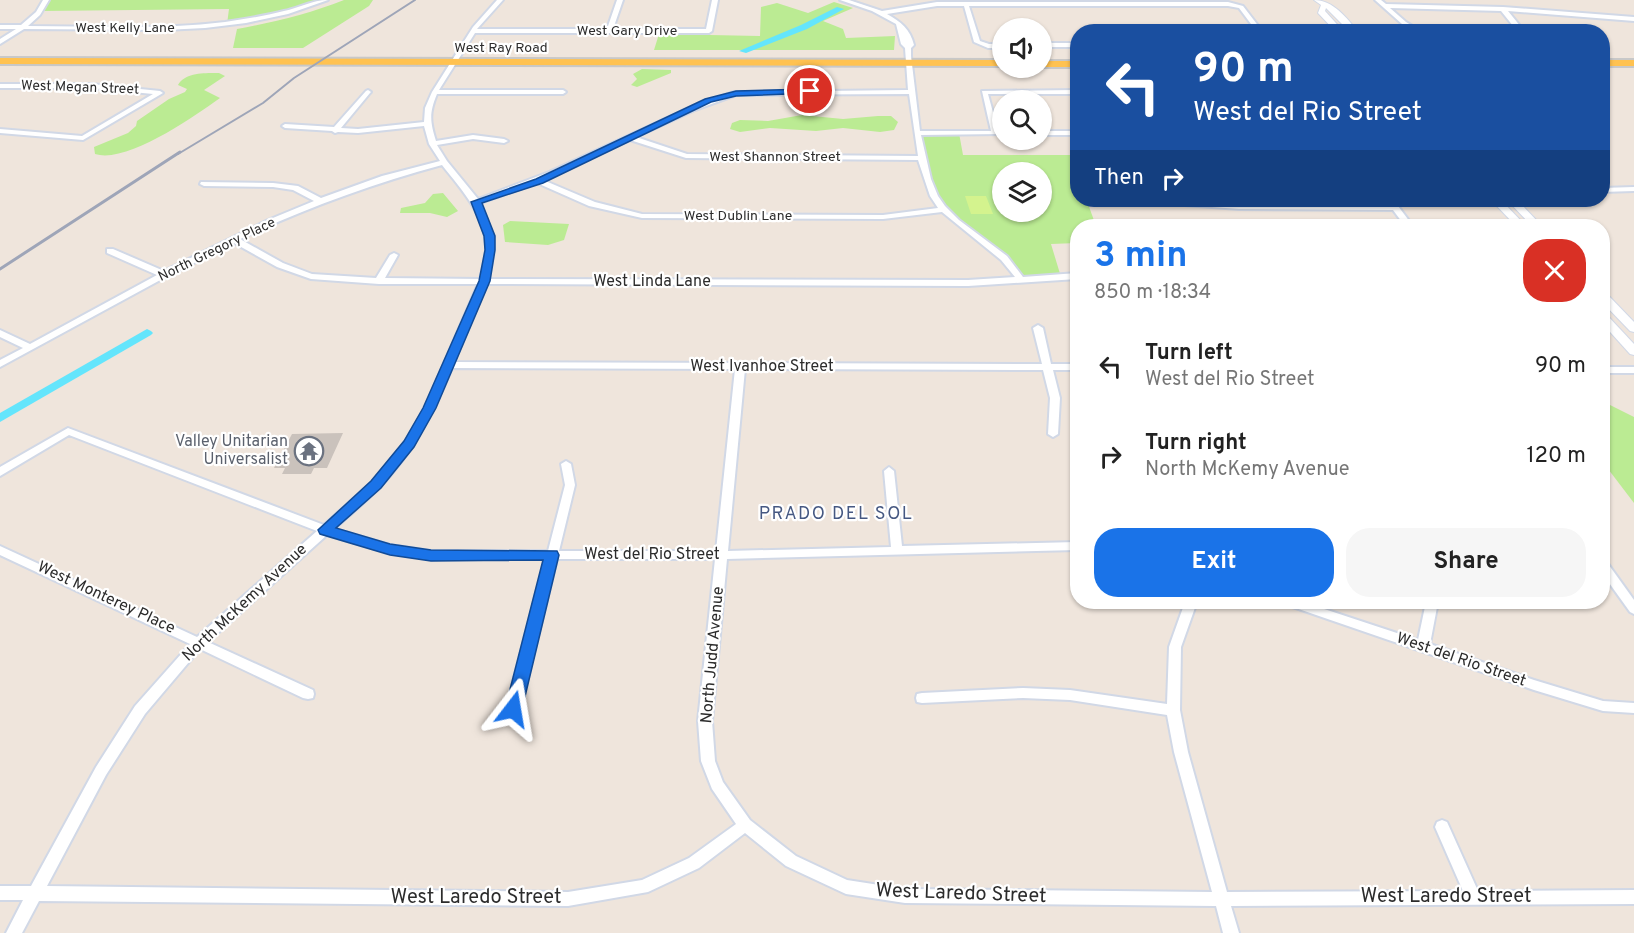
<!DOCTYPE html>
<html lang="en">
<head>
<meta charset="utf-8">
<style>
  :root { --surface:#fff; --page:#f6f6f6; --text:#222; --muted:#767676; --accent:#1a73e8 }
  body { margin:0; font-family:Overpass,sans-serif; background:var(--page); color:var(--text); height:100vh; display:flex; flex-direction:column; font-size:22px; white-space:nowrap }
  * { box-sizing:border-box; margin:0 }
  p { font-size:20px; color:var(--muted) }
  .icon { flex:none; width:33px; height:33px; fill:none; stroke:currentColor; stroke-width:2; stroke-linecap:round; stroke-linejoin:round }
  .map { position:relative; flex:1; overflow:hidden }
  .drawer { position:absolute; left:1070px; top:219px; width:540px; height:390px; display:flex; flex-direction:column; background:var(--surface); border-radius:24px; box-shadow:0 2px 4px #0004 }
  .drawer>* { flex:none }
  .top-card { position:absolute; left:1070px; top:24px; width:540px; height:183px; border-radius:24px; box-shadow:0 2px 4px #0004; background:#1a4fa0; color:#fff; overflow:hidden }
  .buttons { position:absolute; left:992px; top:18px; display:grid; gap:12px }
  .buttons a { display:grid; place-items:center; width:60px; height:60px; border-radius:50%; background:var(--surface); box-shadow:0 2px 4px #0004; font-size:30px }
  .pin { position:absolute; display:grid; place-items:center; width:51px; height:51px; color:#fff; margin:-26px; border:3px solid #fff; border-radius:50%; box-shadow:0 2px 6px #0007 }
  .me { position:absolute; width:66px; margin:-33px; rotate:14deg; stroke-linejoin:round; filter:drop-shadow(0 0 4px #0008) }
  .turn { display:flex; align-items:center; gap:21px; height:126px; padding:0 24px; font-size:27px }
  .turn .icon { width:78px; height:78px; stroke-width:2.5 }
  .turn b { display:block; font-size:42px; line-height:51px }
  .then { display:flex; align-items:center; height:57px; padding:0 24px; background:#0003; gap:12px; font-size:22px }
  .round { display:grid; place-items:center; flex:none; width:63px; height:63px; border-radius:24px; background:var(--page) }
  .head { display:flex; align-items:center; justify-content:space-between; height:102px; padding:0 24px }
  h1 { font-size:36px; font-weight:700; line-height:45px; color:var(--accent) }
  .primary-button { display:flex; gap:12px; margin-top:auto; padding:12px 24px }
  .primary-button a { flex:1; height:69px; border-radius:24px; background:var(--accent); color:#fff; font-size:24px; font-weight:700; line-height:69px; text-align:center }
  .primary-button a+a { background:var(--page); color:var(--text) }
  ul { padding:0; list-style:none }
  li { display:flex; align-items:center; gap:18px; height:90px; padding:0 24px }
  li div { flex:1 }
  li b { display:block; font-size:22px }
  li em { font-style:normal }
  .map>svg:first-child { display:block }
  .green { fill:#bbeb93; fill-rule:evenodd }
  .pitch { fill:#d4f38e }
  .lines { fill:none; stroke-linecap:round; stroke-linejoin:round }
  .canal { fill:#64e5fc; fill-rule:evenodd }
  .building { fill:#cac2bc }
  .street-casing { stroke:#d1d8e6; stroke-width:4 }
  .secondary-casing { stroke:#d1d8e6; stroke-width:2 }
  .primary-casing { stroke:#c8c8c8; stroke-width:4 }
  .street { fill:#fff; fill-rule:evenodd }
  .secondary { fill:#fff; fill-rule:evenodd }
  .primary { fill:#ffc251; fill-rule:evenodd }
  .rail-far1 { stroke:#9ea5b8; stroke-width:2 }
  .rail { stroke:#9ea5b8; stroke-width:3 }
  .route { fill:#1a73e8; stroke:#114b97; stroke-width:1.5 }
  .labels { text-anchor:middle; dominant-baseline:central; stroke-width:4.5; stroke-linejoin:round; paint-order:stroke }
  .far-street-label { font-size:14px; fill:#2c2c2c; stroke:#fff }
  .street-label { font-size:16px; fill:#2c2c2c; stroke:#fff }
  .worship-label { font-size:16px; fill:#5b616d; stroke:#fff; text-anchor:end }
  .neighbourhood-label { font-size:18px; letter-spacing:1.5px; fill:#465882; stroke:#fff }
  .near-street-label { font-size:20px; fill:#2c2c2c; stroke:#fff }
</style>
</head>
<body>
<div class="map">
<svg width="1634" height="933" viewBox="0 0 1634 933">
  <rect width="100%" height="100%" fill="#efe5dc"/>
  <g class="green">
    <path d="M46,0H325L299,10L227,24L229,9L41,11Z"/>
    <path d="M344,0H373L369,6L303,48H233L237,29C274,22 309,14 344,0Z"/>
    <path d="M834,2L853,8L823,21L843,29L846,38L895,36L894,50H654L659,34L760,36L761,7L777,3L808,13Z"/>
    <path d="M642,69L671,70V73L637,87L631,85L637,79L633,74Z"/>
    <path d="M219,73L225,76L204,90L220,98C193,117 127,164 95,154L94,147L128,133L136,126L137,121L169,99L185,92L187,89L178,85C185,72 206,73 219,73Z"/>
    <path d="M802,115L843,119L878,116H891L898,122L894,130L880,132L843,128L816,131L770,128L740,132L730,129L732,123L740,120L768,121Z"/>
    <path d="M919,133H959L963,155H1077V200H1091L1087,201L1096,226H1077V243L1051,244L1061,277L1021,280L1004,258L943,210L932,196ZM1002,172H1041V212H1002Z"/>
    <path d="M443,193L458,211L447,217L430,213H400L401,208L425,203L433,194Z"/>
    <path d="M510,221L569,224L564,240L548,245L505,242L503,225Z"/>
    <path d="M1602,401L1634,417V503L1602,461Z"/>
  </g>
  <path class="pitch" d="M965,196H986L993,214H971Z"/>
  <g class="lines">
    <g class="canal">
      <path d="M837,7L844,9L807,29L746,53L739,51L801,25Z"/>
      <path d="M147,329L151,331L153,333L151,335L0,422V413Z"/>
    </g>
  </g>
  <path class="building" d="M343,433L327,468H314L311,474H282L285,468H274L292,434Z"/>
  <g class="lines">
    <g class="street-casing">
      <g id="street">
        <path d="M43,0H49L40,15L28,26C94,26 160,30 225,22C245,19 265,16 284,11C299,8 312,0 328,0L288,14L246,23L205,28L164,30L24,29L0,44V39L16,29H0V25H21L36,12Z"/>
        <path d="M497,0H503L477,29H607L617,0H623L613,29H706L712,0H718L712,31L709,33H475L439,90H563L566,92L563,94H437C429,113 430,122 436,141L473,135L504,139L508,141L504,143L473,139L437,145L447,161L478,199L549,172L691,107L734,92L908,90L905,48L901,44L896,24L872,11L840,0H849L882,11L937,2H1228L1243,6L1263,32H1257L1239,8L1228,6H969L980,41L989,44H1002V48H988L974,42L964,6H937L887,14C901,22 910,29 914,45L911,48V56L920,131H991L982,91L1077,90V94H988L998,131L1001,132V134L921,135L931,179L938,196L945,206L959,220L1007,256L1023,277L1077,273V279L968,286L487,284L454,362L1042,364L1033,328L1038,325L1043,328L1051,364H1077V370H1053L1060,398L1058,434L1053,437L1048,434L1050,398L1043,370L745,369L728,551L891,547L884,471L889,467L894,471L902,546L1077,542V550L727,559L712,721L715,761L723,782L750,820L796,856L847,880L905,889L1212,892L1174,752L1167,715L1070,700L1023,698L922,703L917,702L916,698L917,694L922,693L1023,688L1070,690L1167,704L1169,647L1185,602H1197L1181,647L1180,710L1188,752L1227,892L1463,891L1435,827L1437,822L1442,820L1447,822L1478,891L1634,890V904L1231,906L1239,933H1223L1216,906L905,903L846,894L786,866L745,833L699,868L648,892L568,906L39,901L22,933H6L23,900H0V886H31L96,767L135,706L190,644L0,555V546L197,637L317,531L69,435L0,476V467L68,428L324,525L372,482L405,442L425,408L478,284H379L311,279L277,267L234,243L164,278L0,367V360L23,348L0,337V330L30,344L157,275L107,253V249H113L164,271L268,220L314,201L293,190L273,187L204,186L200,184L201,182L273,183L298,186L321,198L382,176L440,161L429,144L424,126L358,133L338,132L335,133L332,131L285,128L282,126L285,124L334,127L366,91L368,90L371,92L370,93L341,128L358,129L424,122L425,108L432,92L473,27ZM909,94L918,156L687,154L636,137L695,110L736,95ZM630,140L686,158L918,160L930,196L938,208L883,215L642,214L595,202L543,180ZM442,165C461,189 488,218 486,251C485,260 482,270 480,279L385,278L398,255L394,253L390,255L376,278L312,274L283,263L240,239C306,208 372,184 442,165ZM537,183L589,206L642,218L883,219L942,212L1001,260L1015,277L968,280L489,279L494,251L493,236L480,203ZM452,368L735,369L716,551H559L575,485L571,464L566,461L561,464L565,485L548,551H431L390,545L334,529C349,515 366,502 379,488C413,453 434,411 452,368ZM327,535L390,553L431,559H545L506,709L508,713L513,714L518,713L520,709L557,559H715L698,721L701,761L712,789L736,824L689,858L642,880L568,892L47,886L106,775L145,714L200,649L303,698L308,699L313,698L314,694L313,690L208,642Z"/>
        <path d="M1375,0H1381L1386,4L1503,7L1634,17V21L1508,11L1525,32H1518L1501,11L1390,8L1406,22L1419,30L1415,32L1402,24Z"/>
        <rect x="1041" y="43" width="36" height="4"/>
        <path d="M0,84H91L160,91L163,93L83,140L0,133V129L82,136L153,94L91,88H0Z"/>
        <rect x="1041" y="131" width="36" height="4"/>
        <path d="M1634,187V191L1602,192V188Z"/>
        <path d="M1140,200H1169L1239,205L1395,206H1398L1413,226H1405L1393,210L1239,209L1144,202Z"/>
        <rect x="1602" y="367" width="32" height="6"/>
        <path d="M1602,560L1606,561L1634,600V614L1630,612L1602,573Z"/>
        <path d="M1285,602H1303L1418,640L1426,602H1438L1430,644L1534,680L1603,701L1634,703V713L1603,711L1534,690L1287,605Z"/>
      </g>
    </g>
    <g class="secondary-casing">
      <g id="secondary">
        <path d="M1314,0C1333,0 1347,18 1358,32H1350L1326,8L1325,11L1344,32H1336L1318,13L1321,5Z"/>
        <path d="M1491,200H1501L1526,226H1516Z"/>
        <path d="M1507,200H1517L1542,226H1532Z"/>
        <path d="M1602,292L1606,293L1634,322V332L1630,331L1602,302Z"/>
        <path d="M1602,313L1606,314L1634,344V355L1630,354L1602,323Z"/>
      </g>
    </g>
    <g class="primary-casing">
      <g id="primary">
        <path d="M0,58L1002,60V66L0,64Z"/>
        <rect x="1602" y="60" width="32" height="6"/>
        <rect x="1041" y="61" width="36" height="6"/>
      </g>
    </g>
    <use href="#street" class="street"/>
    <use href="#secondary" class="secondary"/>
    <use href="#primary" class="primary"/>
    <path class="rail-far1" d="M178,154L263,103L294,78L415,0"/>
    <path class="rail" d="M0,269L180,152"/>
  </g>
  <path class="route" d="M810,89L813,93L736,96L711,102L543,183L482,203L495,236V250L490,281L436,408L414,447L381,488L336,528L390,544L431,550L557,551L559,555L522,709L519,714H507L505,709L543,560L431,561L390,555L320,534L318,530L371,481L404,441L423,408L479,281L485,250L484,236L471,202L536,179L705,99L736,91Z"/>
  <defs>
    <g id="temple-ring" transform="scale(1.5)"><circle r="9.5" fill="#fff" stroke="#6b7280" stroke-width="1.5"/><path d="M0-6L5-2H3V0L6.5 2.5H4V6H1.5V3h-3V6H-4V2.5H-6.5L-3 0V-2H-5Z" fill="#6b7280"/></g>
  </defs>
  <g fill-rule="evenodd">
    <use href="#temple-ring" x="309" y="451"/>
  </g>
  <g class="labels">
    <g class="far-street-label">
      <text x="125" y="28">West Kelly Lane</text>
      <text x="627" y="31">West Gary Drive</text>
      <text x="501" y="48">West Ray Road</text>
      <text transform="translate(80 88) rotate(2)">West Megan Street</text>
      <text x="775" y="157">West Shannon Street</text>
      <text x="738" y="216">West Dublin Lane</text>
      <text transform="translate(217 250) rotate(-26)">North Gregory Place</text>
    </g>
    <g class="street-label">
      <text x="652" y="282">West Linda Lane</text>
      <text x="762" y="367">West Ivanhoe Street</text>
      <text x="652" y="555">West del Rio Street</text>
      <text transform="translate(106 598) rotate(25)">West Monterey Place</text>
      <text transform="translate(245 603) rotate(-43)">North McKemy Avenue</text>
      <text transform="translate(713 655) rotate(-85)">North Judd Avenue</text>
      <text transform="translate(1461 660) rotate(19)">West del Rio Street</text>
    </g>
    <g class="worship-label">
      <text x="288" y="442">Valley Unitarian<tspan x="288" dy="18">Universalist</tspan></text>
    </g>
    <g class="neighbourhood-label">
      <text x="836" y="514">PRADO DEL SOL</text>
    </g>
    <g class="near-street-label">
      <text transform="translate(961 894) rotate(2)">West Laredo Street</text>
      <text x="1446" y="897">West Laredo Street</text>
      <text x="476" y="898">West Laredo Street</text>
    </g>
  </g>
</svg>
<div class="buttons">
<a><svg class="icon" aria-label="sound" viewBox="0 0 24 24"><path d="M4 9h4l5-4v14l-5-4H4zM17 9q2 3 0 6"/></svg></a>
<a><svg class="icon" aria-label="search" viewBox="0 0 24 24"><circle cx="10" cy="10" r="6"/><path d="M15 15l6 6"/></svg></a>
<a><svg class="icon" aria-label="layers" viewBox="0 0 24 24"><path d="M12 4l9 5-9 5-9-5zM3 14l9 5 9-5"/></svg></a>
</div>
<div class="pin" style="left:810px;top:91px;background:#d93025"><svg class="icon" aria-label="arrive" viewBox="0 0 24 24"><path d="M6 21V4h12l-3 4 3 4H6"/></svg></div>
<svg class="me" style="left:513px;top:709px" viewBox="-20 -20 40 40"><path d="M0-17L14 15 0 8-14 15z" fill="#1a73e8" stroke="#fff" stroke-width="4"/></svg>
<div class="top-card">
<div class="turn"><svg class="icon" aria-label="left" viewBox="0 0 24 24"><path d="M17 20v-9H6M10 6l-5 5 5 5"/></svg><div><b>90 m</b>West del Rio Street</div></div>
<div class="then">Then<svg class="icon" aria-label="right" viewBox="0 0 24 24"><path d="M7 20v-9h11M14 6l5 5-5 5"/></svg></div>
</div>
<section class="drawer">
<div class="head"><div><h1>3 min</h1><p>850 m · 18:34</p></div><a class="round" style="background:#d93025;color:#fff"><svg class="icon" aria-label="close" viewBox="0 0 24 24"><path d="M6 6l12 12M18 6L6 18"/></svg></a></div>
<ul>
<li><svg class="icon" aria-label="left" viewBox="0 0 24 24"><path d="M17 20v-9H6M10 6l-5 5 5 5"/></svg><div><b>Turn left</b><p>West del Rio Street</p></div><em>90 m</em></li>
<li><svg class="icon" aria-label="right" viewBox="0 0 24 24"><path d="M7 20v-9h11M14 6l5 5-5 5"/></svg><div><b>Turn right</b><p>North McKemy Avenue</p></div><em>120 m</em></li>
</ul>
<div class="primary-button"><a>Exit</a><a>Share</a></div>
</section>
</div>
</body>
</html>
